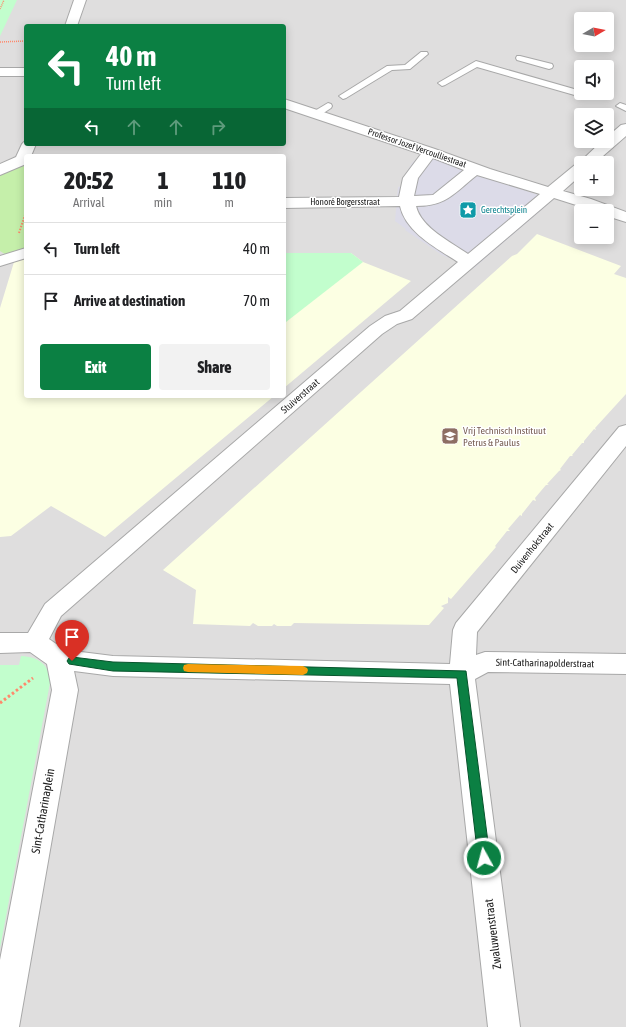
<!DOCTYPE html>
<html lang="en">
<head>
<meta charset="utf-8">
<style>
  :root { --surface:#fff; --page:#f2f2f2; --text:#202124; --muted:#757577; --line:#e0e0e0; --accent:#0b8043 }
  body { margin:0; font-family:"Asap Condensed",sans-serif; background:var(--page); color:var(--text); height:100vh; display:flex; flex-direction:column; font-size:15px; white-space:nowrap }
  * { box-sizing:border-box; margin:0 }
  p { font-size:13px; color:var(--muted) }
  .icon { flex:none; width:22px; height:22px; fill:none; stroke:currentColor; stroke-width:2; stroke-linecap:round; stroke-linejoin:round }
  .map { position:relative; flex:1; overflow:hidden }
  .panel { position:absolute; left:24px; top:154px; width:262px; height:244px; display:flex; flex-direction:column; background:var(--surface); border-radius:4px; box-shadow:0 2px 10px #0003 }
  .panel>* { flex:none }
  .guide { position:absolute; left:24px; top:24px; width:262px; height:122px; border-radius:4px; box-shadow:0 2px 10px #0003; background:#0b8043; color:#fff; overflow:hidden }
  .needle { width:26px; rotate:80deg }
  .buttons { position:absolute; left:574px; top:12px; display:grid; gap:8px }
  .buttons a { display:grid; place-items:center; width:40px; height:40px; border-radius:4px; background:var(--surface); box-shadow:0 2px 10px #0003; font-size:20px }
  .pin { position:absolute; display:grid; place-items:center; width:34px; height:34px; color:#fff; margin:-41px -17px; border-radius:50% 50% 50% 0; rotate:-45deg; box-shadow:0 0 4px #0007 }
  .pin .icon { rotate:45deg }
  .me { position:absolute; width:44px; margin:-22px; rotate:353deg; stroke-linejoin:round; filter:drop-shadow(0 0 3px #0008) }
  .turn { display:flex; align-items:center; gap:14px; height:84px; padding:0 16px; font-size:18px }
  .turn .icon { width:52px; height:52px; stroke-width:2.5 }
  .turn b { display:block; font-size:28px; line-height:34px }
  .lanes { display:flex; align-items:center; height:38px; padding:0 16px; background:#0003; justify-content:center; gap:20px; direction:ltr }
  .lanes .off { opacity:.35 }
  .eta { display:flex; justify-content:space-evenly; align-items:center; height:68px; text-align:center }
  .eta b { font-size:24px; font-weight:800; line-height:28px }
  .cta { display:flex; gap:8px; margin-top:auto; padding:8px 16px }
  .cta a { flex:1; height:46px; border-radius:4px; background:var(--accent); color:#fff; font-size:16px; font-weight:800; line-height:46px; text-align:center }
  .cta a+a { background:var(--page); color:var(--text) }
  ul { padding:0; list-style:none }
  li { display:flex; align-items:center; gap:12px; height:52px; padding:0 16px; border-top:1px solid var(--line) }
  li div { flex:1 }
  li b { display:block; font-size:15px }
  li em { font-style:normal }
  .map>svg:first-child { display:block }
  .residential { fill:#dfdede; fill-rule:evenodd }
  .education { fill:#fcffe3 }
  .grass { fill:#c5efaa }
  .park { fill:#c2fecd }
  .plaza { fill:#dcdbe8 }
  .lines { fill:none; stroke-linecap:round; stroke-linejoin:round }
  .service-casing { stroke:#a8a8a8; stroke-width:2 }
  .pedestrian-casing { stroke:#a8a8a8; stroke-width:2 }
  .minor-casing { stroke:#a8a8a8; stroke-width:2 }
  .path-far2 { stroke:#ff886b; stroke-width:1.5; stroke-dasharray:1 1; stroke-linecap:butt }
  .path-far1 { stroke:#ff886b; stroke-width:2; stroke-dasharray:1.5 1.5; stroke-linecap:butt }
  .path { stroke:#ff886b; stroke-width:3; stroke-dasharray:2.5 2.5; stroke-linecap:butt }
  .service { fill:#fff; fill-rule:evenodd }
  .pedestrian { fill:#fff; fill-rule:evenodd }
  .minor { fill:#fff; fill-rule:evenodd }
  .route { fill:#0b8043; stroke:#07532c }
  .slow { fill:#f59e0b }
  .labels { text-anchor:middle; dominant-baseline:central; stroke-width:3; stroke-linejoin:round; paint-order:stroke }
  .far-street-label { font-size:9px; fill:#212121; stroke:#fff }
  .far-culture-label { font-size:9px; fill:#0d838f; stroke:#fff; text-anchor:start }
  .street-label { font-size:10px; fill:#212121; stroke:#fff }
  .education-label { font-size:10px; fill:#785e54; stroke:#fff; text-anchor:start }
  .near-street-label { font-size:12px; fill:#212121; stroke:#fff }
</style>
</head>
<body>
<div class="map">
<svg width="626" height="1027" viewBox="0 0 626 1027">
  <rect width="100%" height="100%" fill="#f2efe7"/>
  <path class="residential" d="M0,0H626V1027H0ZM581,19H607V45H581ZM26,26H284V144H26ZM581,67H607V93H581ZM581,115H607V141H581ZM26,156H284V396H26ZM581,163H607V189H581ZM581,211H607V237H581Z"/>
  <g class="education">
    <path d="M537,234L621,266L614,274L626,278V394L595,428L596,430L594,429L584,441V443H582L572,455L573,456H570L560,469L561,470L559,471L547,484L549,485H546L535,498L536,501L533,500L522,514V516L520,515L508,529L510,531H507L495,546L496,547L451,599L448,597V603L441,606L444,608L429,625L294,623L291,626H277L274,624L272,626H258L253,623L250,626L193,624L196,590L163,570L512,256L517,254Z"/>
    <path d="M284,253H351L363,262L411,281L284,388Z"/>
    <path d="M26,258V396H274L105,537L51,506L11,536L0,537V308L14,262Z"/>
  </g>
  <path class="grass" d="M26,164V248L8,256L0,251V175Z"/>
  <g class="park">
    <path d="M0,0H17L0,36Z"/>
    <path d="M284,253H351L363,262L286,322H284Z"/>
    <path d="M21,656C39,657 50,665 50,683L0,948V665H19Z"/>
  </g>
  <path class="plaza" d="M422,154L453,166L553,200L474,268L442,255L405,230L406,229L395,221L398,187L402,186L405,175L412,163Z"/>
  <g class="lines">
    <g class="service-casing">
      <g id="service">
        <path d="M421,52H427L428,54L410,69L392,70L346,98L343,99L339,96L387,66L405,65Z"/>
        <path d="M517,56H520L552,64L553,66L552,68L549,69L517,60L516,58Z"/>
        <path d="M476,61L581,91L582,93L578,96L477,67L445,85L442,86L438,83Z"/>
        <path d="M328,103L331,104L332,106L331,108L319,116H313L312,114L313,112Z"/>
        <path d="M620,103L626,105V111L616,106Z"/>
      </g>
    </g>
    <g class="pedestrian-casing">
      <path id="pedestrian" d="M26,248V258L0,266V256Z"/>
    </g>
    <g class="minor-casing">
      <g id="minor">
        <path d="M74,0H86L77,26H65Z"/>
        <rect x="0" y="68" width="26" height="8"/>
        <path d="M284,99L435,149L490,169L548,187L576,164L579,163L602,141H607V137L621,125L626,124V136L595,163H581V175L563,191L591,199L626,212V222L607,216V211H595L554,198L412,319L397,324L382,334L61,616L49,639L65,650L113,656L450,664L453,630L456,623L619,427L626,425V446L477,632L476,655L485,652L626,654V674L488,672L475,679L520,1027H488L450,684L113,676L74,671L78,690L19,1027H0V960L52,690L47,664L30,652L0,653V633H28L45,604L370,326L385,316L400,311L458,262C438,249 406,233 400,206L284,208V198L399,197L403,178L421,154L284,108ZM433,158L464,170L433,195L414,196L418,178ZM477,175L540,194L468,254C451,242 421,228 416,206C447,206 454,193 477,175Z"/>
        <path d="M26,140V144H36L31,156H26V164L0,175V164L16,157L22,144Z"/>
      </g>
    </g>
    <g class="path-far2">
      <path d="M0,9L4,0"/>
      <path d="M0,42L26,41"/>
    </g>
    <path class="path-far1" d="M19,233L26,212"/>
    <path class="path" d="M0,703L33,678"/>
    <use href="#service" class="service"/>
    <use href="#pedestrian" class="pedestrian"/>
    <use href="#minor" class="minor"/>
  </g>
  <path class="route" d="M72,657L113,662L466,671L490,858L488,862L484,863L480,862L478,858L457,678L113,671L69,664L67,661L69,658Z"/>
  <path class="slow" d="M188,664L303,666L307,668L308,670L307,673L303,675L188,672L184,671L183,668L184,665Z"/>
  <defs>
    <g id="sight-square" transform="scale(0.9)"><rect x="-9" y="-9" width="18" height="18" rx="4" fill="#0f9aa8" stroke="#fff"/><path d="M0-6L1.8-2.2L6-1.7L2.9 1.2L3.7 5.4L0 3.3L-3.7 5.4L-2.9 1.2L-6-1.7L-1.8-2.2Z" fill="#fff"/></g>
    <g id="school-square" transform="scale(0.9)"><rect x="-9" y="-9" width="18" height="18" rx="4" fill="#8d6e63" stroke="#fff"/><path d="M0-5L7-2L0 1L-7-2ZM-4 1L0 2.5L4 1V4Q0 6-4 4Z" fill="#fff"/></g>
  </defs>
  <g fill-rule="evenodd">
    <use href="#sight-square" x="468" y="210"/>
    <use href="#school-square" x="450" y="436"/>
  </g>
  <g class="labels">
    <g class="far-street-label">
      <text transform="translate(417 148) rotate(19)">Professor Jozef Vercoulliestraat</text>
      <text x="345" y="202">Honoré Borgersstraat</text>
    </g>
    <g class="far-culture-label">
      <text x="481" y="210">Gerechtsplein</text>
    </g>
    <g class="street-label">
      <text transform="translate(300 396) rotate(-41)">Stuiverstraat</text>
      <text transform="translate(532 548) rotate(-51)">Duivenhokstraat</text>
      <text transform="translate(545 663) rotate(1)">Sint-Catharinapolderstraat</text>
    </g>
    <g class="education-label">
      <text x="463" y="430">Vrij Technisch Instituut<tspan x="463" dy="12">Petrus &amp; Paulus</tspan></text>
    </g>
    <g class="near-street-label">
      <text transform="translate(43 811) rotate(-80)">Sint-Catharinaplein</text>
      <text transform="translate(493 934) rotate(-97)">Zwaluwenstraat</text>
    </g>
  </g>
</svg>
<div class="buttons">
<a><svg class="needle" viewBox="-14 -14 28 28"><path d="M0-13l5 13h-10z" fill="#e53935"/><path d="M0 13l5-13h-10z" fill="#757577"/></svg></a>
<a><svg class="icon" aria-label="sound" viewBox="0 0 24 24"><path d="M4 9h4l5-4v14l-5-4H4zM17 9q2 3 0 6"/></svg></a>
<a><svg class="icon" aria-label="layers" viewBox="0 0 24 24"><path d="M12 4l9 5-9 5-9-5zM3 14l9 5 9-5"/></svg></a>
<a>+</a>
<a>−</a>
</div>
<div class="pin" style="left:72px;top:661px;background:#d93025"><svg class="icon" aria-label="arrive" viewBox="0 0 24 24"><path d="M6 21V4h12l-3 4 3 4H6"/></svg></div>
<svg class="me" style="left:484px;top:858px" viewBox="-20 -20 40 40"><circle r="17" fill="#0b8043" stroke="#fff" stroke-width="3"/><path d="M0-11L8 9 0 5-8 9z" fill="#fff"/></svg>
<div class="guide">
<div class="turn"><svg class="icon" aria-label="left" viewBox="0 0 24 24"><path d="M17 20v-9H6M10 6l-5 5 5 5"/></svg><div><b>40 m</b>Turn left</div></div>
<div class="lanes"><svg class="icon" aria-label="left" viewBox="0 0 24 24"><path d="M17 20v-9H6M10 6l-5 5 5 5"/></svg><svg class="icon off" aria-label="ahead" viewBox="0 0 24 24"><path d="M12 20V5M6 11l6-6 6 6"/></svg><svg class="icon off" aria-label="ahead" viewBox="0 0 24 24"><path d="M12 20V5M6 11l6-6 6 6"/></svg><svg class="icon off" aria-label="right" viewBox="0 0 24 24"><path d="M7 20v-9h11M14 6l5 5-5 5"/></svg></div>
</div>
<section class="panel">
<div class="eta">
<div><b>20:52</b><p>Arrival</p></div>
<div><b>1</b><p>min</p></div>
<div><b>110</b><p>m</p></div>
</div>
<ul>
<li><svg class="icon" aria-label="left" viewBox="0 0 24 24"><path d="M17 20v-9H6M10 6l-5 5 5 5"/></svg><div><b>Turn left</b></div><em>40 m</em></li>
<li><svg class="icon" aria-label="arrive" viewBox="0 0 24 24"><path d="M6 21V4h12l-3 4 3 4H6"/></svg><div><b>Arrive at destination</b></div><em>70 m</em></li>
</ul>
<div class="cta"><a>Exit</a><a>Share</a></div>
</section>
</div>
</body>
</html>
